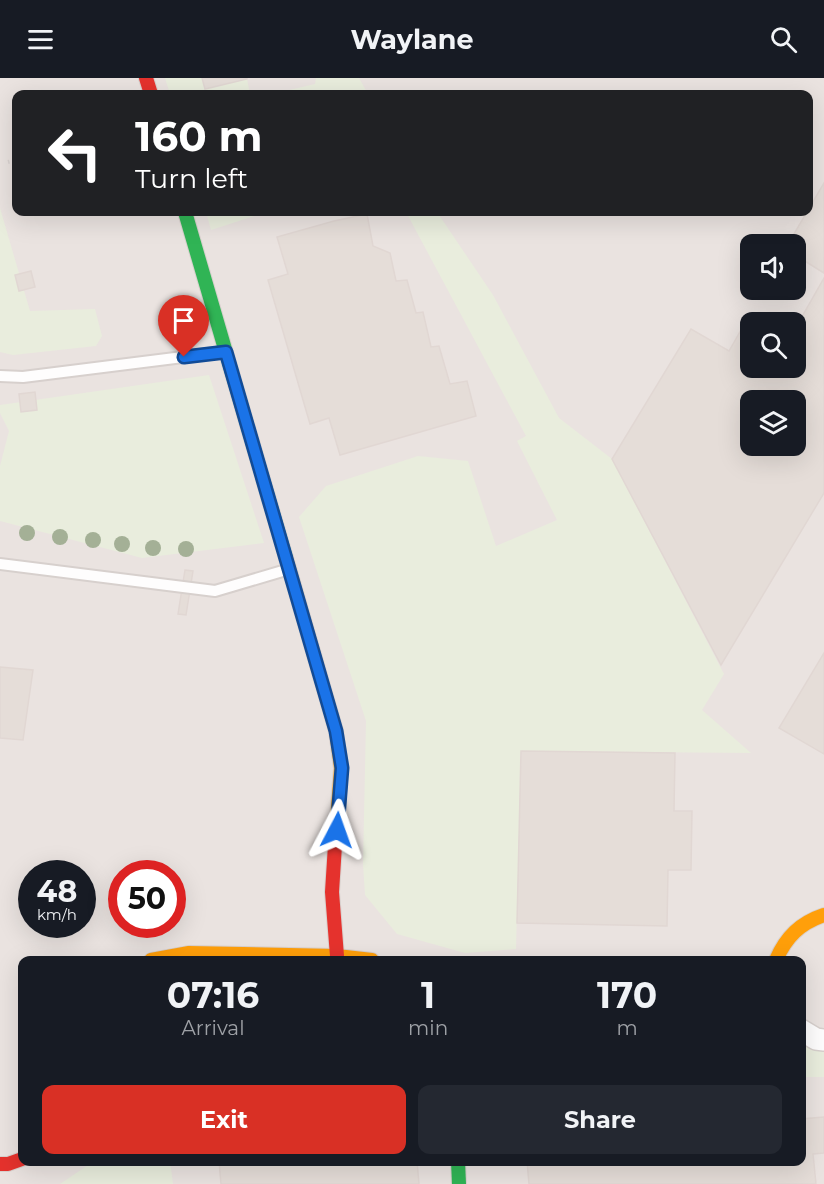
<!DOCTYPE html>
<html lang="en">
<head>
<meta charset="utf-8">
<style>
  :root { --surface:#171b24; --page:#242831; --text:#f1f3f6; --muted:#9ea1a6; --accent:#d93025 }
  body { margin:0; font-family:Montserrat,sans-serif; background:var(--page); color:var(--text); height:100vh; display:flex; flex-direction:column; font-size:22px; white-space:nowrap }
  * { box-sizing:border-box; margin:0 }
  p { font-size:20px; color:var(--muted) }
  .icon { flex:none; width:33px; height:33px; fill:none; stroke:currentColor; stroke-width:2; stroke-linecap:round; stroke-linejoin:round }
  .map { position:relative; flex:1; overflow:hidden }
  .side { position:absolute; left:18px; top:878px; width:788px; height:210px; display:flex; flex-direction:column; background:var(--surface); border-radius:12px; box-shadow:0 6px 24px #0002 }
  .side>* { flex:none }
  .banner { position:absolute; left:12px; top:12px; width:801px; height:126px; border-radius:12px; box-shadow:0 6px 24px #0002; background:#202124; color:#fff; overflow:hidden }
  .controls { position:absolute; left:740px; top:156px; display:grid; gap:12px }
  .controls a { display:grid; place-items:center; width:66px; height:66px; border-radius:12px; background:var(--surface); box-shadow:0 6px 24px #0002; font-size:30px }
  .speed { position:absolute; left:18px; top:782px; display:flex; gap:12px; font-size:30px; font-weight:700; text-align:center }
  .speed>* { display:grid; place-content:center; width:78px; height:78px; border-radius:50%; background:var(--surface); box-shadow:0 6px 24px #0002; line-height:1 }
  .speed small { font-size:15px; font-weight:400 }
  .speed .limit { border:9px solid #d22; background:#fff; color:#111 }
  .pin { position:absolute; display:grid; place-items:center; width:51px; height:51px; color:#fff; margin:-62px -26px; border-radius:50% 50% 50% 0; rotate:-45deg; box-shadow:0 0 6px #0007 }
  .pin .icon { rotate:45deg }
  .me { position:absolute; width:66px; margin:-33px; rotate:4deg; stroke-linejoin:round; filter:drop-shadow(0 0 4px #0008) }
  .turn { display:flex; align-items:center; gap:21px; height:126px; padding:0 24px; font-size:27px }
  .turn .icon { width:78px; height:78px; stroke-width:2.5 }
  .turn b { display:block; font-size:42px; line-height:51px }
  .eta { display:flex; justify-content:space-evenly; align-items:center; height:102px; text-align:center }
  .eta b { font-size:36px; font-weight:700; line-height:42px }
  .primary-button { display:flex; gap:12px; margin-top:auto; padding:12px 24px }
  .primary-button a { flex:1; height:69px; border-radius:12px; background:var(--accent); color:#fff; font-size:24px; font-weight:700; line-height:69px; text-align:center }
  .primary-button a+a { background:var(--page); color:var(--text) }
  header { display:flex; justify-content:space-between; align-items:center; height:78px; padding:0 24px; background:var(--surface); font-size:27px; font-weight:700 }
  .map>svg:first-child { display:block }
  .industrial { fill:#eae3e0; fill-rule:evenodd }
  .green { fill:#e9eddd }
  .building { fill:#e5ddd8; stroke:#e1d7d3; stroke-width:1.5; fill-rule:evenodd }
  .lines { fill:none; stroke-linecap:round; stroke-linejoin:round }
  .lane-casing { stroke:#d7d0cd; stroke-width:14 }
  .street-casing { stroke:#d7d0cd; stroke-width:24 }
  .fast-casing { stroke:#d8d0cd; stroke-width:16 }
  .slow-casing { stroke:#d8d0cd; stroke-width:16 }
  .jam-casing { stroke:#d8d0cd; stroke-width:16 }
  .path { stroke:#dad3d0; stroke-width:4; stroke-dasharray:1.5 4.5; stroke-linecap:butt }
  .lane { stroke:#fefdfd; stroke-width:10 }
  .street { stroke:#fefdfd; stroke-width:21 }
  .fast { stroke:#30b455; stroke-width:14 }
  .slow { stroke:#ff9f0a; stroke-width:14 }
  .jam { stroke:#e5322d; stroke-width:14 }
  .tree { fill:#a4b096 }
  .route-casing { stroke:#114b97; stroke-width:15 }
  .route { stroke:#1a73e8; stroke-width:10 }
</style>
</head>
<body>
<header><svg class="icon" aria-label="menu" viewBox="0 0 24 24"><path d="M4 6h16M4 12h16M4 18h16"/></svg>Waylane<svg class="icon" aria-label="search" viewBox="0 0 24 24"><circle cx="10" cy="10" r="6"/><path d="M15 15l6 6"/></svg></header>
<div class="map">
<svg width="824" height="1106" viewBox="0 0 824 1106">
  <rect width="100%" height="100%" fill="#f8f4f1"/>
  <path class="industrial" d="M0,0H824V1106H0ZM16,16H808V134H16ZM750,166H795V212H750ZM750,244H795V290H750ZM750,322H795V368H750ZM32,795H82V846H32ZM122,795H172V846H122ZM22,882H801V1083H22Z"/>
  <g class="green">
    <path d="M165,0H202L205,11L247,1L250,16H170Z"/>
    <path d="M316,0H359L368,16H272L315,6Z"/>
    <path d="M0,130L30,233L95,231L102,258L96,268L13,277L0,274Z"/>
    <path d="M206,134H267L211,152Z"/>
    <path d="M406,134H437L493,217L559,340L612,381L724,596L702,632L751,675L521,673L516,871L465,875L397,856L365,817L363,786L366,643L299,439L326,408L418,378L468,383L496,468L557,442L517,363L526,358Z"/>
    <path d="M209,297L264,465L142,480L0,443V388L9,353L0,335V327Z"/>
    <path d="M801,959L824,967V999H801Z"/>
    <path d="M94,1083H170L173,1106H60Z"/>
  </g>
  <g class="building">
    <path d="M202,0H247V1L205,11Z"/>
    <path d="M824,105V195L795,177V166H788Z"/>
    <path d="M367,136L373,168L390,175L396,203L407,202L416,235L423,234L431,269L439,268L450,306L467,303L476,338L340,377L329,340L310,346L268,202L288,196L277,159L334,143Z"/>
    <path d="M31,193L35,209L19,213L15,197Z"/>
    <path d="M824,200V415L721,587L612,381L691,251L729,273L741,252L750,258V290H795V251ZM750,322H795V368H750Z"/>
    <path d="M35,314L37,332L21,334L19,316Z"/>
    <path d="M185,492L193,493L186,537L178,536Z"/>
    <path d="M824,575V676L779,650Z"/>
    <path d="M0,589L33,592L23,662L0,660Z"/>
    <path d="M521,673L675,675L674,733H692L691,792H668L667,848L517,845Z"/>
    <path d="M824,1039V1075L813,1076L816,1106H529L527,1083H801V1041Z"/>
    <path d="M219,1083H417L419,1106H221Z"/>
  </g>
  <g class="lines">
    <g class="lane-casing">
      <g id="lane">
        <path d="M0,298L23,299L223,274"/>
        <path d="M0,486L215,513L286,492"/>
      </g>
    </g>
    <g class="street-casing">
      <path id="street" d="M801,952L816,961L824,962"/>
    </g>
    <g class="fast-casing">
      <g id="fast">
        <path d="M185,134L286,480"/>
        <path d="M458,1083L459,1106"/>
      </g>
    </g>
    <g class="slow-casing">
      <g id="slow">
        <path d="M286,480L336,653L341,690L335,767"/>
        <path d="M151,882L189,875L337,878L372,882"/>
        <path d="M776,882C786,859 800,845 824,837"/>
      </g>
    </g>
    <g class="jam-casing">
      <g id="jam">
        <path d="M146,0L151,16"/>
        <path d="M335,767L332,814L337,878"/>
        <path d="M0,1086H8L22,1081"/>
      </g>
    </g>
    <path class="path" d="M8,84L16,82"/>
    <use href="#lane" class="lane"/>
    <use href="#street" class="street"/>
    <use href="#fast" class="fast"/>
    <use href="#slow" class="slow"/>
    <use href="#jam" class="jam"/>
  </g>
  <g class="tree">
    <circle cx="27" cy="455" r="8"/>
    <circle cx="60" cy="459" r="8"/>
    <circle cx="93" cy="462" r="8"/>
    <circle cx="122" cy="466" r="8"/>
    <circle cx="153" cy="470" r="8"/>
    <circle cx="186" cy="471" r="8"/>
  </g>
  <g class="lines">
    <g class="route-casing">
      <path id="route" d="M184,279L226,274L336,653L342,690L337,752"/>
    </g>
    <use href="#route" class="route"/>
  </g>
</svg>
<div class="controls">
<a><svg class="icon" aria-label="sound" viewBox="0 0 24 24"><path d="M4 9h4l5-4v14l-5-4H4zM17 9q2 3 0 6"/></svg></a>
<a><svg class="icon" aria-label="search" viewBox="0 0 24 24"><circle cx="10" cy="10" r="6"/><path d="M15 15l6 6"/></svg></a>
<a><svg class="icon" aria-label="layers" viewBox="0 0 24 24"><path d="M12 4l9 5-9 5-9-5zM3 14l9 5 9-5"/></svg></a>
</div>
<div class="speed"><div>48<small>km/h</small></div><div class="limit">50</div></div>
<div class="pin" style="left:184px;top:279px;background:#d93025"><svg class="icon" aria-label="arrive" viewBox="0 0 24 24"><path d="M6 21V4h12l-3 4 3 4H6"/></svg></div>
<svg class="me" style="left:337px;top:752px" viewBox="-20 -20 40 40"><path d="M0-17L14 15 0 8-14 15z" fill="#1a73e8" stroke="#fff" stroke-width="4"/></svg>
<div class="banner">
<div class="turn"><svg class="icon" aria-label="left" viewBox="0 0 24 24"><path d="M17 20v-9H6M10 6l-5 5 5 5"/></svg><div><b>160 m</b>Turn left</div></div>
</div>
<section class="side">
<div class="eta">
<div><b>07:16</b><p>Arrival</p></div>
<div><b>1</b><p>min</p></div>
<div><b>170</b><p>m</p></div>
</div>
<div class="primary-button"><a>Exit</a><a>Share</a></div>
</section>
</div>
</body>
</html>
